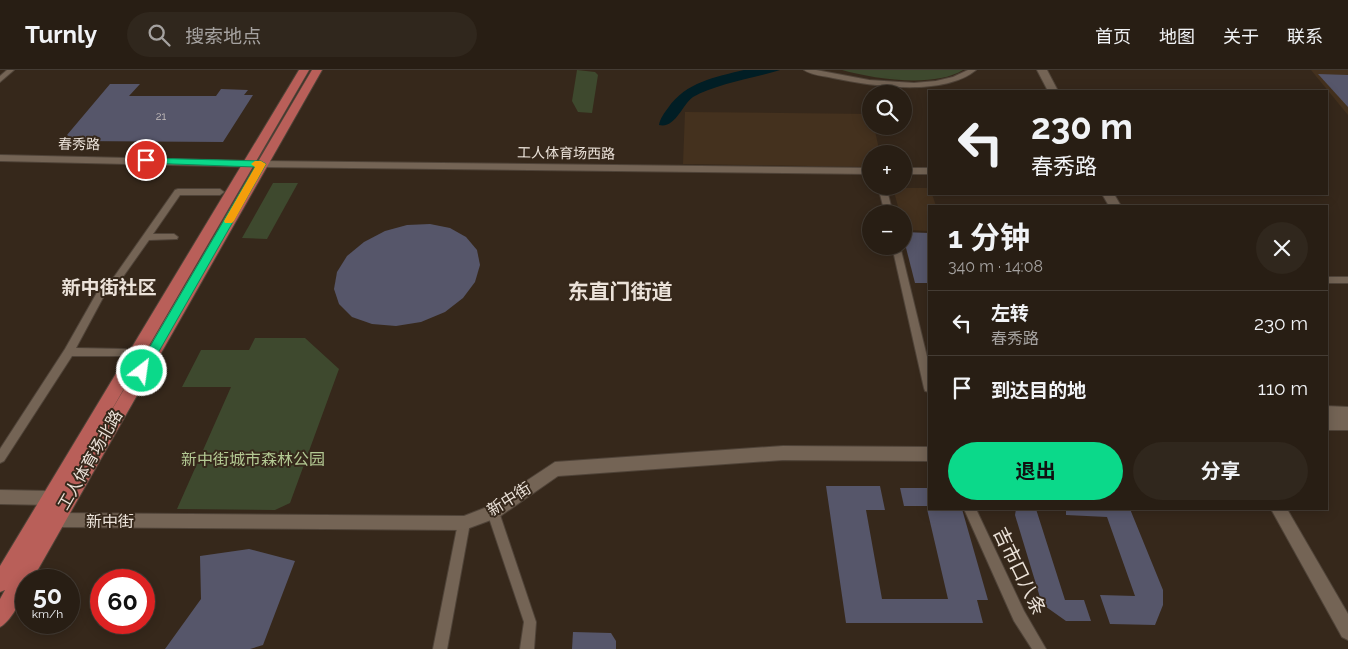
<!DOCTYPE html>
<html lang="zh">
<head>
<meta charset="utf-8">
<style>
  :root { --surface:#281e14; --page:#30271d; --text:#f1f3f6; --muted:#a5a2a0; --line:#443c34; --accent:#0bd98a }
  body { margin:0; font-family:Raleway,"Noto Sans SC",sans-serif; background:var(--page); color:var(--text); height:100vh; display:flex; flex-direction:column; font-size:19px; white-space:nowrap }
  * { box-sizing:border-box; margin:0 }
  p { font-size:16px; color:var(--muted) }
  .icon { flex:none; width:28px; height:28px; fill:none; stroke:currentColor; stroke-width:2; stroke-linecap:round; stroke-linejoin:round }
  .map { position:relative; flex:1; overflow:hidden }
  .side { position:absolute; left:928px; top:135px; width:400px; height:305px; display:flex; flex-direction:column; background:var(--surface); border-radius:0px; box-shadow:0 2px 12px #0003,0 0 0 1px var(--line) }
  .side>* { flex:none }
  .banner { position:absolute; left:928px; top:20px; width:400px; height:105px; border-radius:0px; box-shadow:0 2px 12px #0003,0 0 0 1px var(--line); background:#281e14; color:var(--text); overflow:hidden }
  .tools { position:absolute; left:862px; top:15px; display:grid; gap:10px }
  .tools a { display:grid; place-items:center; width:50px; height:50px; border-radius:50%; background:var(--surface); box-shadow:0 2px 12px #0003,0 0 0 1px var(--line); font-size:25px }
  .speed { position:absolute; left:15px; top:499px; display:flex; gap:10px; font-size:25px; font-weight:700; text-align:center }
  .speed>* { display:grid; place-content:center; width:65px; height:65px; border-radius:50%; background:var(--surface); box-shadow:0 2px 12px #0003,0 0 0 1px var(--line); line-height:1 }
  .speed small { font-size:12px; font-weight:400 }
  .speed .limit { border:8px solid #d22; background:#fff; color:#111 }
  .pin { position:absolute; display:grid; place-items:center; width:42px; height:42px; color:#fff; margin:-21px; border:2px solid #fff; border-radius:50%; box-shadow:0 1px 5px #0007 }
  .me { position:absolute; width:55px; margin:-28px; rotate:30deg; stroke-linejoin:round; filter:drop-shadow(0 0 4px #0008) }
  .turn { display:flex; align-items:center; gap:18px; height:105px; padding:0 20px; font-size:22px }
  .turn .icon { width:65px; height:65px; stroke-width:2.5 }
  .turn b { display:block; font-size:35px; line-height:42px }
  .round { display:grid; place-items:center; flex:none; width:52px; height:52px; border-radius:26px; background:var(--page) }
  .head { display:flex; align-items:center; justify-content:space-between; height:85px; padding:0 20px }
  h1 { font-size:30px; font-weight:700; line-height:38px }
  .action { display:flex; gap:10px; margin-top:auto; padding:10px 20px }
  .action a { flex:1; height:58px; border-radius:30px; background:var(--accent); color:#111; font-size:20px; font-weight:700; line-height:58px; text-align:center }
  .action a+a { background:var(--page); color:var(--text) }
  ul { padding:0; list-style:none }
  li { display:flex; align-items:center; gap:15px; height:65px; padding:0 20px; border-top:1px solid var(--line) }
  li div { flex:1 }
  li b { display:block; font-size:19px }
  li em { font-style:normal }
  header { display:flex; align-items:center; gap:30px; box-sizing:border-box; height:70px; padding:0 25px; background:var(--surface); border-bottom:1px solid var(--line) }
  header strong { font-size:24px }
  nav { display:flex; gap:28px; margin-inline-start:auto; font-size:18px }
  .search { width:350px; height:45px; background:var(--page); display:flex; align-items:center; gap:12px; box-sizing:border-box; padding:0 18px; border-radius:28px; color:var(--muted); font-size:19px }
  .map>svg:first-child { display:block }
  .built { fill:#44311e }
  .green { fill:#3e492e }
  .water { fill:#011e25 }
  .building { fill:#56566a }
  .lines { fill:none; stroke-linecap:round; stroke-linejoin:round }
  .street-casing { stroke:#4f4338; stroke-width:2 }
  .secondary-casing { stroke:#4f4338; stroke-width:2 }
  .primary-casing { stroke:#4f4338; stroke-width:2 }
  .street { fill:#746455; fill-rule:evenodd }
  .secondary { fill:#746455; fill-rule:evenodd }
  .primary { fill:#b95f59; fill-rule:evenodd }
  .route { fill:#0bd98a; stroke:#078d5a }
  .slow { fill:#f59e0b }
  .labels { text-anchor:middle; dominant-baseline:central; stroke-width:4; stroke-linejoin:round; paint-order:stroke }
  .far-number-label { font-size:11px; fill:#c6bfbd }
  .far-street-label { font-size:14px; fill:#ebe2d9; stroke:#36281b }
  .park-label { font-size:16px; fill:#b3c993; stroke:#36281b }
  .street-label { font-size:16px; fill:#ebe2d9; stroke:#36281b }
  .quarter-label { font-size:19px; font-weight:bold; fill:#ebe2d9; stroke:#36281b }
  .near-street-label { font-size:19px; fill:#ebe2d9; stroke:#36281b }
  .district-label { font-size:21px; font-weight:bold; fill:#ebe2d9; stroke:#36281b }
</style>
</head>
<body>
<header>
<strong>Turnly</strong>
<div class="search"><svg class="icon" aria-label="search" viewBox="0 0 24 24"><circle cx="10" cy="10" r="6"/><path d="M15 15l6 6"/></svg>搜索地点</div>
<nav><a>首页</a><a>地图</a><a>关于</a><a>联系</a></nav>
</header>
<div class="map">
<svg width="1348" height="579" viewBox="0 0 1348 579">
  <rect width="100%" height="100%" fill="#36281b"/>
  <g class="built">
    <path d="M1311,0H1348V45Z"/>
    <path d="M685,42L871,44V56H874L880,84H871V97L683,94Z"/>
    <path d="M893,118H929V124H932L936,136H929V161L904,160V144H900Z"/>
  </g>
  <g class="green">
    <path d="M577,0L595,2L598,5L592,43L578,42L572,31Z"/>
    <path d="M842,0H963C934,18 874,9 842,0Z"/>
    <path d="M273,113H298L267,169L242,168Z"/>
    <path d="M255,268H305L339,299L290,433L275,440L177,439L231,317H182L201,280H249Z"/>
  </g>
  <path class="water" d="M744,0H780C755,8 715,14 693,27C682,35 675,59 659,55C660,49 664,43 668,38C686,12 715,7 744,0Z"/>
  <g class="building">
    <path d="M1318,4L1348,5V37Z"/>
    <path d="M110,14H140L129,26H216L221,19L248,20L244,25H253L223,72L75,71L67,65Z"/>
    <path d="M430,154L450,158L466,167L477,180L480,195L475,212L463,228L445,242L421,252L396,256L372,254L352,247L339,234L334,219L337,202L347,186L364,172L385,161L407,155Z"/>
    <path d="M904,162L929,163V213H915L904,170Z"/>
    <path d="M826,416H880L885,440H866L882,529H948L927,439H962L988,530H977L983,553H846Z"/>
    <path d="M900,418H929V436H904Z"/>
    <path d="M1016,439H1036L1065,530H1084L1091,551H1066L1042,534L1015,445Z"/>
    <path d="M1066,439H1130L1163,520V535L1155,555L1110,554L1100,525L1135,526L1107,447L1066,445Z"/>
    <path d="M249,479L295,491L263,575L250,579H165L201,529L200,486Z"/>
    <path d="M573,562L611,563L616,571V579H572Z"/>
  </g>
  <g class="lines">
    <g class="street-casing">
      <g id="street">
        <path d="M7,0H14L0,12V6Z"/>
        <path d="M804,0H816L869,10L914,13L936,11L953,7L968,0H976C943,27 872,16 833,8C824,6 811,5 804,0Z"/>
        <path d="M878,116H886L893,144H885Z"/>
        <path d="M178,119H220L224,122L220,125H180L153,164H174L178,167L177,169L149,170L120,211L113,217L138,216L141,217L143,219L141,221L105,224L76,278L125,279L129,280L130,283L129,286H72L4,391L0,393V379L65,279L99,219L114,207L175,120Z"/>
        <path d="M892,176H900L929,295V322L925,321L924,318Z"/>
        <rect x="1326" y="207" width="22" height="6"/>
        <path d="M493,437L497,438L499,442L536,552L534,579H520L524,552L487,442L489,438Z"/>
        <path d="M964,439H976L1024,541L1046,579H1032L1014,551Z"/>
        <path d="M464,448L468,449L470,453L447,579H433L458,453L460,449Z"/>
      </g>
    </g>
    <g class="secondary-casing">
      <g id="secondary">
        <path d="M1037,0H1047L1058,21H1048Z"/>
        <path d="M0,85L261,91L871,98V104L261,97L0,91Z"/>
        <rect x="904" y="98" width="25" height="6"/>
        <path d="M1102,124H1114L1121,136H1109Z"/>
        <path d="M1326,336L1348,337V360H1326Z"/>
        <path d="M783,376L929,377V391L783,390L558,406L499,447L464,460L55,457L49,455L47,450L49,445L55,443L464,446L487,437L555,392Z"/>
        <path d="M0,420L50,421L56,423L58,428L56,433L50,435L0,434Z"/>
        <path d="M1271,439H1287L1348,544V570L1342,567Z"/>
      </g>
    </g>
    <g class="primary-casing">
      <path id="primary" d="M299,0H309L93,372L312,0H322L32,510H26C26,523 12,551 0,557V529L5,520L0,522V496Z"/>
    </g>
    <use href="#street" class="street"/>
    <use href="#secondary" class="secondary"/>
    <use href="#primary" class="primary"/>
  </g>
  <path class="route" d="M143,88L261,91L266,94L146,304H138L136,301L138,297L255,97L146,93L142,90Z"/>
  <path class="slow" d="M261,91L266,94L234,151L232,153H225L224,151L255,97L251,94L255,91Z"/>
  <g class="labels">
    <g class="far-number-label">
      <text x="161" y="46">21</text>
    </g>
    <g class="far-street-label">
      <text transform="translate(79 74) rotate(1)">春秀路</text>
      <text transform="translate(566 83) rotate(1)">工人体育场西路</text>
    </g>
    <g class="park-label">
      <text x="253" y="389">新中街城市森林公园</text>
    </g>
    <g class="street-label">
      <text transform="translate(90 390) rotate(-60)">工人体育场北路</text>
      <text transform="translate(509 429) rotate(-32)">新中街</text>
      <text x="110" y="451">新中街</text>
    </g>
    <g class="quarter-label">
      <text x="109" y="217">新中街社区</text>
    </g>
    <g class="near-street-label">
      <text transform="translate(1020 501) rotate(64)">吉市口八条</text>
    </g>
    <g class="district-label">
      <text x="620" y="221">东直门街道</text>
    </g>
  </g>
</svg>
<div class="tools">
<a><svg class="icon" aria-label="search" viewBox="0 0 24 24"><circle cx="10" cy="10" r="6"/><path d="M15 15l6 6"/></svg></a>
<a>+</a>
<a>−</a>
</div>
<div class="speed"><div>50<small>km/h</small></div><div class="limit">60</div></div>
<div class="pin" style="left:146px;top:90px;background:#d93025"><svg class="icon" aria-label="arrive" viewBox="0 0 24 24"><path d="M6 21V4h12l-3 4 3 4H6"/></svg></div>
<svg class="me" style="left:142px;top:301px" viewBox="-20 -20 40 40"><circle r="17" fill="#0bd98a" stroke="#fff" stroke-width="3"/><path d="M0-11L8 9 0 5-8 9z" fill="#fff"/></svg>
<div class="banner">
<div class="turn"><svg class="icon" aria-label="left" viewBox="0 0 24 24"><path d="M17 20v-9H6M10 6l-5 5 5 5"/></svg><div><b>230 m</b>春秀路</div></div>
</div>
<section class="side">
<div class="head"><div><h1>1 分钟</h1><p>340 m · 14:08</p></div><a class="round"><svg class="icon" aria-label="close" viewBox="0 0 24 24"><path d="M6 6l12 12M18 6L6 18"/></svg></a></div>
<ul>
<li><svg class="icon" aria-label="left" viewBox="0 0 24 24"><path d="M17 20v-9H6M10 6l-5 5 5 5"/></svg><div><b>左转</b><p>春秀路</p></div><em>230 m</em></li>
<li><svg class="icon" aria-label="arrive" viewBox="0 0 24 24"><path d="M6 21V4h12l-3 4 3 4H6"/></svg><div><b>到达目的地</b></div><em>110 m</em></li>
</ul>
<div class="action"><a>退出</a><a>分享</a></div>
</section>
</div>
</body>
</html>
